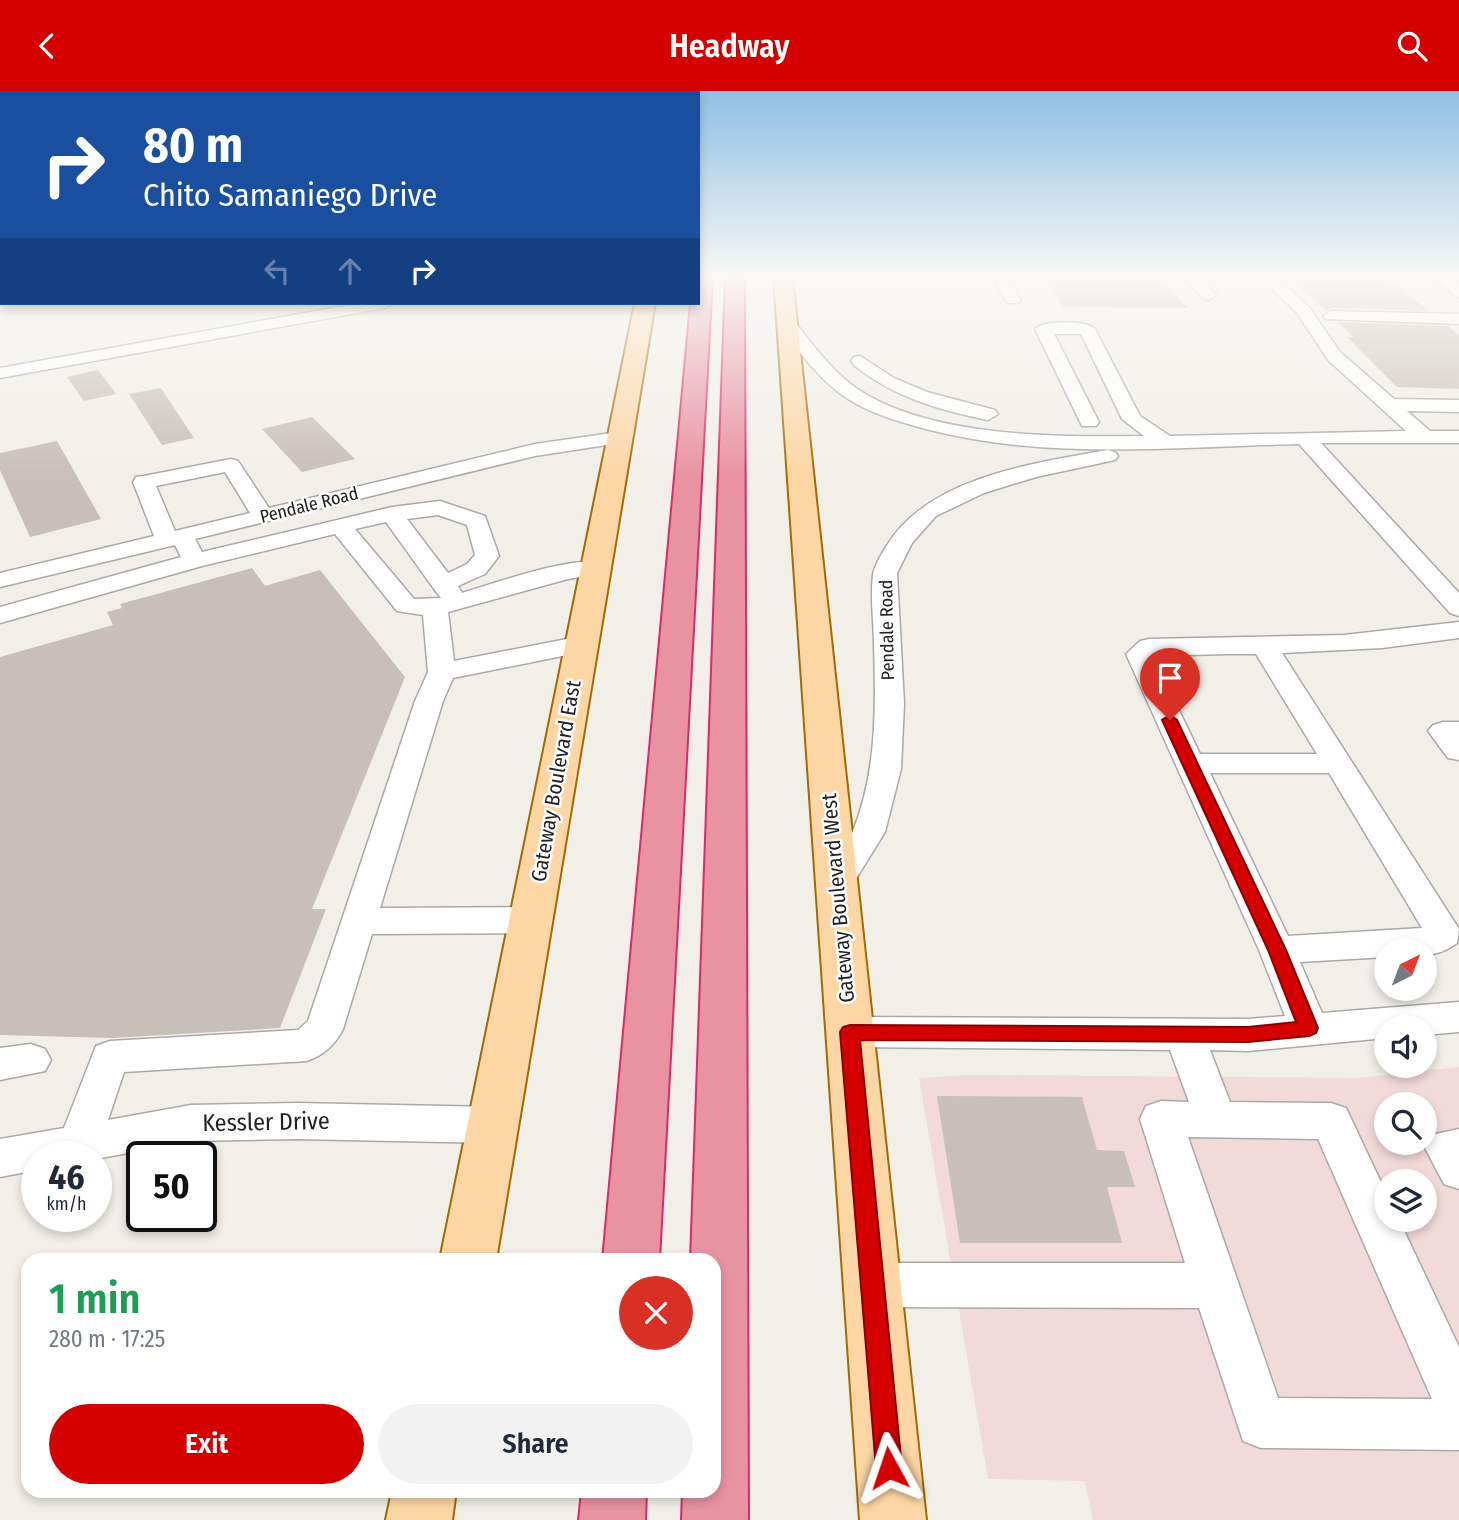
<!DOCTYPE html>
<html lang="en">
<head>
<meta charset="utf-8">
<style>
  :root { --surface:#fff; --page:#f2f2f3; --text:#1f2937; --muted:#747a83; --accent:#d40000 }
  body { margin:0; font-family:"Fira Sans Condensed",sans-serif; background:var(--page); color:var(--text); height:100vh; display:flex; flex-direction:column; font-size:26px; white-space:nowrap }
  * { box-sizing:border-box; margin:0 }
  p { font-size:23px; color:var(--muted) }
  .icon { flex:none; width:38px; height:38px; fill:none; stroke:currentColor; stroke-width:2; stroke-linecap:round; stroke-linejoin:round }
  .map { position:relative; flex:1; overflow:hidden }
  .side { position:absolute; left:21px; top:1162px; width:700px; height:245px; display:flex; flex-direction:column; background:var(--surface); border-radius:21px; box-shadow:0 4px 10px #0003 }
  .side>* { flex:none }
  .banner { position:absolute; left:0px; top:0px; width:700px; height:214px; box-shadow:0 4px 10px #0003; background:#1a4fa0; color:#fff; overflow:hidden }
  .needle { width:46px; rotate:42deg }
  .controls { position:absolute; left:1374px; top:847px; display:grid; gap:14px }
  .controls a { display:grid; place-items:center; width:63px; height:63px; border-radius:50%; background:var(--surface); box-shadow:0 4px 10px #0003; font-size:35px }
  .speed { position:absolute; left:21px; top:1050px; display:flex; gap:14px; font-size:35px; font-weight:700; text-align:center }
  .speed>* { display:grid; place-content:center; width:91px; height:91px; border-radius:50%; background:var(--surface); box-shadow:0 4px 10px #0003; line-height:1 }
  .speed small { font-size:18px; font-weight:400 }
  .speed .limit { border:4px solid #111; border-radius:10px; background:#fff; color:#111 }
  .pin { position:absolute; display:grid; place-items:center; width:60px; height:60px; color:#fff; margin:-72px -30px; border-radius:50% 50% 50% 0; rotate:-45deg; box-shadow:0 0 7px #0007 }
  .pin .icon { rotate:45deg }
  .me { position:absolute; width:77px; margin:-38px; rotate:355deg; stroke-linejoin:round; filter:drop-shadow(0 0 5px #0008) }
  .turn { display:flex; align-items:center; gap:24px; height:147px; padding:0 28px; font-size:32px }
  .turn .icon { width:91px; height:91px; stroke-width:2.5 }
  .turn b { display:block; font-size:49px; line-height:60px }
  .lanes { display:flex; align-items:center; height:66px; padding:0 28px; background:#0003; justify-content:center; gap:35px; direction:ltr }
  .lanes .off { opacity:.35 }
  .round { display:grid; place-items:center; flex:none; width:74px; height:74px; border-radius:37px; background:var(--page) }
  .headline { display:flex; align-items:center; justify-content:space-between; height:119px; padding:0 28px }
  h1 { font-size:42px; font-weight:600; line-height:52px; color:#1e9e55 }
  .primary-button { display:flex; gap:14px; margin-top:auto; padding:14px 28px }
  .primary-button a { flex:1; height:80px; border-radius:42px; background:var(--accent); color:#fff; font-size:28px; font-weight:600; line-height:80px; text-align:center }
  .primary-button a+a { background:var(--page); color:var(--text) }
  header { display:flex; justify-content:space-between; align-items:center; height:91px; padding:0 28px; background:var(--accent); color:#fff; font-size:32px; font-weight:600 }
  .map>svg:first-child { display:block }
  .commercial { fill:#f2dad9; fill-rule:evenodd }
  .building { fill:#c7bfb8 }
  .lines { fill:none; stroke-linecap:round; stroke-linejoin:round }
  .minor-casing { stroke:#a9a9a9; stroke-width:3 }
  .major-casing { stroke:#a06b00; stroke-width:4 }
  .highway-casing { stroke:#dc2a67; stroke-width:4 }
  .minor { fill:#fff; fill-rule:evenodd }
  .major { fill:#fcd6a4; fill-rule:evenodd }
  .highway { fill:#e892a2; fill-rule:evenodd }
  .route { fill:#d40000; stroke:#8a0000; stroke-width:2 }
  .labels { text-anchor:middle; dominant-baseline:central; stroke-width:5; stroke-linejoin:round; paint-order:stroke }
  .far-street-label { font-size:18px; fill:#222; stroke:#fff }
  .street-label { font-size:21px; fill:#222; stroke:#fff }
  .near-street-label { font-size:24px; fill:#222; stroke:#fff }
</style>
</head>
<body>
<header><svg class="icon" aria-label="back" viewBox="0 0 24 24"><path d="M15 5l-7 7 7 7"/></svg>Headway<svg class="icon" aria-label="search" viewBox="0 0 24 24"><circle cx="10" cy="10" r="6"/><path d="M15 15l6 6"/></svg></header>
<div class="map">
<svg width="1459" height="1429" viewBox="0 0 1459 1429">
  <rect width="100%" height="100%" fill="#f2efe9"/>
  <path class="commercial" d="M1459,976V1429H1093L1085,1390L988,1388L919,987L968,984L1357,987ZM1386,1013H1424V1052H1386ZM1386,1090H1424V1129H1386Z"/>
  <g class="building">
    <path d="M1044,186H1161L1188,217L1063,216Z"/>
    <path d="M1290,186H1386L1429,220L1331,217L1326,220Z"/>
    <path d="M1338,231L1448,235L1459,244V298L1397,296L1347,246H1353Z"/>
    <path d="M98,279L116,303L84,310L67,286Z"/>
    <path d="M161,297L194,347L162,354L129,303Z"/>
    <path d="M312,326L355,368L302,381L262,338Z"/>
    <path d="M57,350L101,428L30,446L0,379V362Z"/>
    <path d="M252,477L265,495L320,479L405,586L312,818H326L280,937L112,947L0,944V566L113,534L107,521L122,517L120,513Z"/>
    <path d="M937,1005L1082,1006L1097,1059L1124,1060L1135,1096H1107L1122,1152H960Z"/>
  </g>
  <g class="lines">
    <g class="minor-casing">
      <g id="minor">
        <path d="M993,186H1007L1021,209L1019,212H1007Z"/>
        <path d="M1183,186H1198L1216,204L1208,209L1202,207Z"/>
        <path d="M1260,186H1276L1309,216L1340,261L1394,308L1459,309V321L1407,320L1430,340H1459V352H1321L1459,502V525L1450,522L1299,353C1174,356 1044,370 922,337C897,330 870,322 848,308C820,290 799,261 780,234L788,229L794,230C813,254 831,279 856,297C929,347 1058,346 1144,345L1122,328L1081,243H1054L1099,331L1096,335H1082L1035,238C1044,229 1086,229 1095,238L1140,325L1170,345L1406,340L1328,269L1297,222Z"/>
        <path d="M1433,186H1450L1459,193V206L1454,204Z"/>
        <path d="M360,212H393L385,217L0,287V277Z"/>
        <path d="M1331,220L1459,223V233L1325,228L1323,225Z"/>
        <path d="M860,265L894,287L927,301L995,319L998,323L988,329C939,319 893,306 854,274L851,270L854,266Z"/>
        <path d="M619,341L626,343L629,347L626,351L535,365L195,448L202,461L392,416L440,410L485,425L499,465L485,483L458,495L462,502C496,492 573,464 605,472L608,477L605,482L568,488L448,521L454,570L582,545L591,547L595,553L591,559L582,561L453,587L443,610L380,817L531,816L543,820L549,829L543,838L531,842L372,843L343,938C335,954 324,964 307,970L124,981L108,1029L191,1014L297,1012L493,1016L508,1021L514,1034L508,1047L493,1052L297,1048L191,1050L96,1068L37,1066V1079L0,1086V1048L64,1037L96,955L110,950L298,939L308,930L415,610L428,581L423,524L397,520L335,443L202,475L0,532V516L181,466L175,454L0,496V482L154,445L133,391L136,386L144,385L231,368L238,370L269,417L535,353ZM225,381L250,422L175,440L156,395ZM438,424L467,434L475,464L467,473L448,482L407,428ZM386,431L434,498L441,507L414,508L355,438Z"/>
        <path d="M1108,359L1115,361L1118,365L1115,369L1036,386L984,402L936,425L912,452L897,482L904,613L901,678L885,741L849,799L837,803L825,799L820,791C830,774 845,760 852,742C877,683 876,617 874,554C874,531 870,507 873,484C874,475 881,464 886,456C927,386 1035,372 1108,359Z"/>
        <path d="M1459,531V547L1382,557L1282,562L1459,838L1457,852C1446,860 1438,863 1424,864V859H1386V866L1300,871L1322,922L1459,911V941L1424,944V936H1386V947L1248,960L1210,959L1230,1011L1331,1012L1346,1017L1386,1102V1129H1399L1459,1256V1359L1261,1357L1243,1350L1199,1217L872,1216L856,1210L849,1194L856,1178L872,1172H1185L1140,1028L1146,1015L1161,1010L1189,1011L1170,959L850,956L836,952L831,941L836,930L850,926L1248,928L1285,925L1259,859L1126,563L1140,550L1149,548L1344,544ZM1227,563H1256L1317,663H1200L1153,565ZM1210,682H1329L1422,837L1288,845ZM1188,1046L1318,1048L1432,1308L1278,1307Z"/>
        <path d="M1443,631H1459V669L1448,667L1428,640L1433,634Z"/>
        <path d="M31,953L45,958L51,969L45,980L0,989V957Z"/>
        <path d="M1459,1038V1098L1444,1093L1425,1057L1431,1044Z"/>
      </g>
    </g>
    <g class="major-casing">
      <g id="major">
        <path d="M774,186H792L926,1429H860Z"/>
        <path d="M635,212H655L496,1169H440Z"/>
        <path d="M392,1400H456L452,1429H386Z"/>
      </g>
    </g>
    <g class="highway-casing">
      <g id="highway">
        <path d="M698,186H712L659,1169H603L691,212H698Z"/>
        <path d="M726,186H744L748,1429H682L683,1400H714V1169H691Z"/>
        <path d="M582,1400H646L645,1429H579Z"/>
      </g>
    </g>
    <use href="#minor" class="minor"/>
    <use href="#major" class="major"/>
    <use href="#highway" class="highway"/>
  </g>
  <linearGradient id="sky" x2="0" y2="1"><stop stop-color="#8fc0e4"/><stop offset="0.48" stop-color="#f9f8f5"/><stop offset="1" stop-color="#f9f8f5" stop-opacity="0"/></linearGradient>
  <rect width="1459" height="386" fill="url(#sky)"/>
  <path class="route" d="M1170,624L1177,629L1286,859L1318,937L1316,942L1309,945L1248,951L860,949L902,1377L898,1386L889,1390L880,1386L876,1377L840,941L843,936L850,934L1248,936L1296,931L1268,859L1162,629Z"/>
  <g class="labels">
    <g class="far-street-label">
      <text transform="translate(309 414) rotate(-14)">Pendale Road</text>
      <text transform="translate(887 539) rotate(-91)">Pendale Road</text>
    </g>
    <g class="street-label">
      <text transform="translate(556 690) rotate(-80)">Gateway Boulevard East</text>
      <text transform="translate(838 807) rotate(-95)">Gateway Boulevard West</text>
    </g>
    <g class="near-street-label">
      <text transform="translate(266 1031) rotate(-1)">Kessler Drive</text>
    </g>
  </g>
</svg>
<div class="controls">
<a><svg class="needle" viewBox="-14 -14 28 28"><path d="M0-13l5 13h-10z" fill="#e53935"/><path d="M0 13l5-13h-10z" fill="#747a83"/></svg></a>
<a><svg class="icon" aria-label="sound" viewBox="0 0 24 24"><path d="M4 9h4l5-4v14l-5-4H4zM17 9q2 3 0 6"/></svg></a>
<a><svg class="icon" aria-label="search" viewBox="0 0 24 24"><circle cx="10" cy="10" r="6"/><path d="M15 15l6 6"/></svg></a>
<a><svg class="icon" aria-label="layers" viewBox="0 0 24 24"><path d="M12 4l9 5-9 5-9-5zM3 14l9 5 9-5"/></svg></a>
</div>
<div class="speed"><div>46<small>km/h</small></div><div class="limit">50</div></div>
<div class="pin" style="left:1170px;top:629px;background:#d93025"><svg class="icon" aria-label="arrive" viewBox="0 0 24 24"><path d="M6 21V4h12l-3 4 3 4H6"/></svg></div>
<svg class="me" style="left:889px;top:1377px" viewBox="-20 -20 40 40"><path d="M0-17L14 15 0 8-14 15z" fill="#d40000" stroke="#fff" stroke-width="4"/></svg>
<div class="banner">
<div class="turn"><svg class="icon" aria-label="right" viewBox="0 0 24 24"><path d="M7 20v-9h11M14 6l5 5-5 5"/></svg><div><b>80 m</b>Chito Samaniego Drive</div></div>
<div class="lanes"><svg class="icon off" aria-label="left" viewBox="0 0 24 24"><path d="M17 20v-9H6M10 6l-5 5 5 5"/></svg><svg class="icon off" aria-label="ahead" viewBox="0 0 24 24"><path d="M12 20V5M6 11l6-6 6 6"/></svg><svg class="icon" aria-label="right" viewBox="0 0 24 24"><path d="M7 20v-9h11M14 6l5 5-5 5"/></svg></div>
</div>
<section class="side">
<div class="headline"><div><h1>1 min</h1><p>280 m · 17:25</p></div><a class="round" style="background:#d93025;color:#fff"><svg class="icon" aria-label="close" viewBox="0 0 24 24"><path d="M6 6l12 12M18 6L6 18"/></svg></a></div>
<div class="primary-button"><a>Exit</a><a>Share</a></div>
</section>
</div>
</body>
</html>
